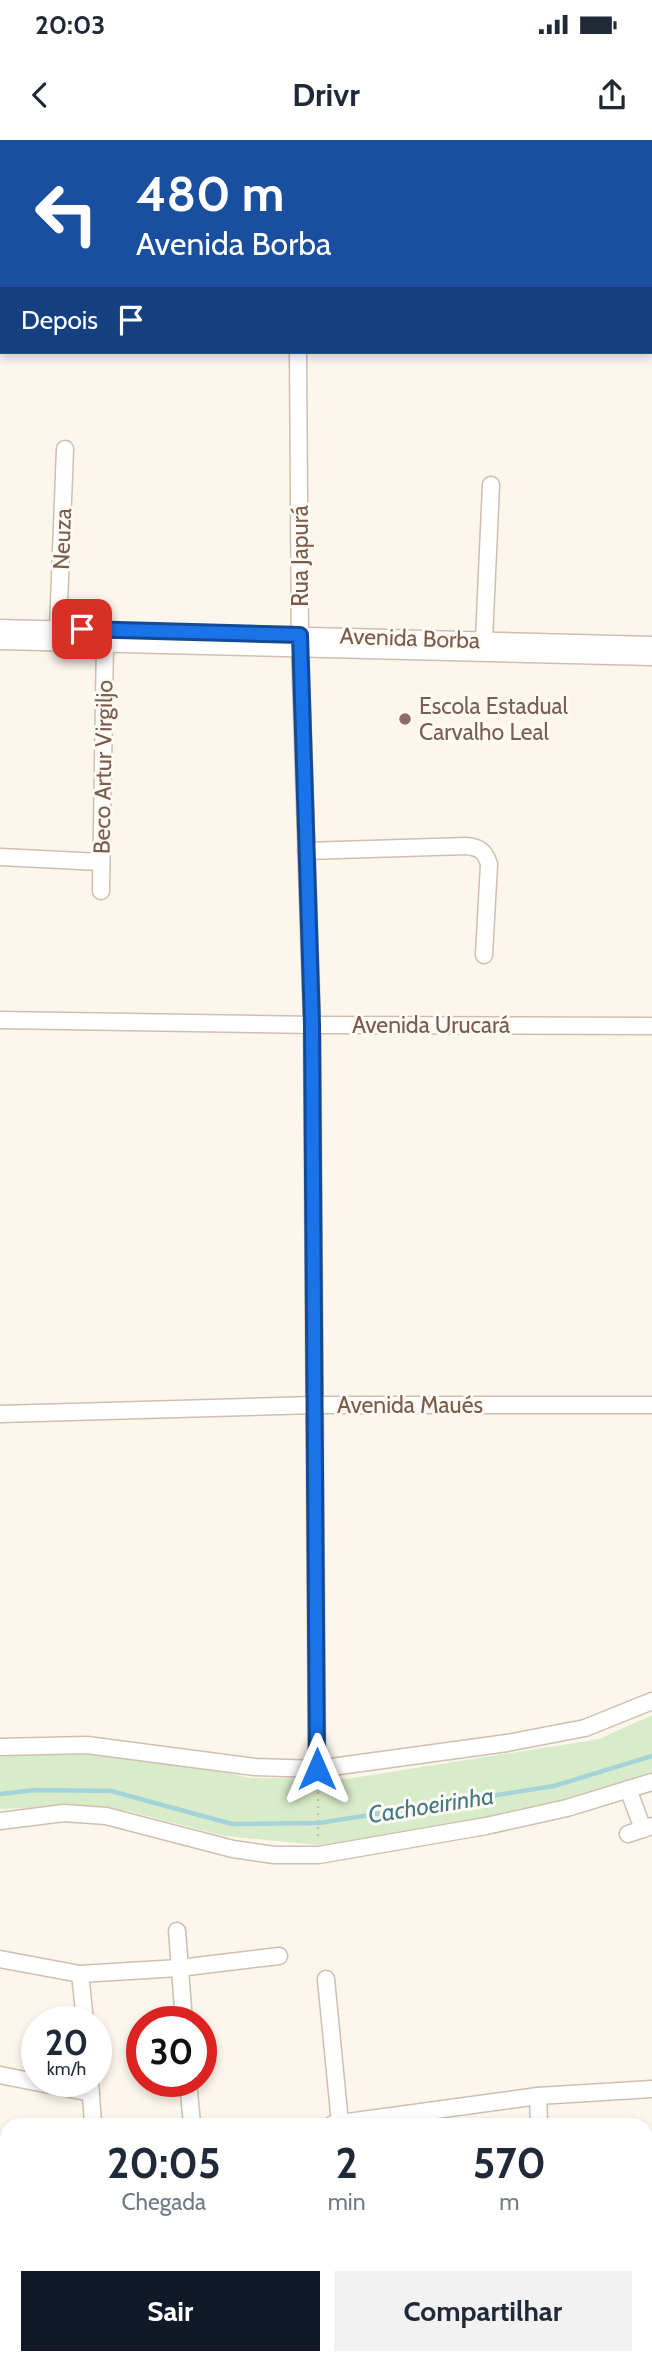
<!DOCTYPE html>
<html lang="pt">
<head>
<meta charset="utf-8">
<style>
  :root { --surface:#fff; --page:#f2f2f3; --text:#1f2937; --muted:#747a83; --accent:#111827 }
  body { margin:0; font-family:Cabin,sans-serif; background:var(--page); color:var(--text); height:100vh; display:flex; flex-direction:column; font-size:26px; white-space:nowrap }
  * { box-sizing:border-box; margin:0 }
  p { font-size:23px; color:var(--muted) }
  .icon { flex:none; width:38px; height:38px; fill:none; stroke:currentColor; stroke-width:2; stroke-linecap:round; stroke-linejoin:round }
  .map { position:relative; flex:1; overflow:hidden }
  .sheet { position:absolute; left:0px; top:1978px; width:653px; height:247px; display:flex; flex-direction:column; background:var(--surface); border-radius:21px 21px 0 0; box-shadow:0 4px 10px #0003 }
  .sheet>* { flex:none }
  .top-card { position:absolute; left:0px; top:0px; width:653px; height:214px; box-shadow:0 4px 10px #0003; background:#1a4fa0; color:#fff; overflow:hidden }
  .speed { position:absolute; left:21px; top:1866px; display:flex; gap:14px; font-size:35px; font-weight:700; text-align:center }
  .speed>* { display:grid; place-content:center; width:91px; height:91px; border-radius:50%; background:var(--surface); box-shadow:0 4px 10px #0003; line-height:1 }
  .speed small { font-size:18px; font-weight:400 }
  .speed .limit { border:10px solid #d22; background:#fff; color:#111 }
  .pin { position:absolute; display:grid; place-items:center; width:60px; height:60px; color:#fff; margin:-30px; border-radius:14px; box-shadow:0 4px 10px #0006 }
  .me { position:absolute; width:77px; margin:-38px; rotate:0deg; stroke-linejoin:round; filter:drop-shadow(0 0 5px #0008) }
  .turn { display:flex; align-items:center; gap:24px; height:147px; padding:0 21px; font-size:32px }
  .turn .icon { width:91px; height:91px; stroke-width:2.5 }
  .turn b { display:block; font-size:49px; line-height:60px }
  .then { display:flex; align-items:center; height:66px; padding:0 21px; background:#0003; gap:14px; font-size:26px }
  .eta { display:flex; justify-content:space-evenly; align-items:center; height:119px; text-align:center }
  .eta b { font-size:42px; font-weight:800; line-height:49px }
  .action { display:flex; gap:14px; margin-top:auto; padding:14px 21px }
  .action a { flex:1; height:80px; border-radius:0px; background:var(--accent); color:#fff; font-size:28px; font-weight:800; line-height:80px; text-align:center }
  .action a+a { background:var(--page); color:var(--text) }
  .status { display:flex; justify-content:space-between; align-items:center; height:49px; padding:0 35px; background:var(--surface); direction:ltr }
  .status svg { height:19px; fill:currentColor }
  header { display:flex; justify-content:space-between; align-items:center; height:91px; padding:0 21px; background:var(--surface); font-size:32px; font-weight:800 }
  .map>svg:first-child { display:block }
  .green { fill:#d8ecc9 }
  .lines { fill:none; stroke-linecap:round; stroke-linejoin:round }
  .stream { stroke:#a5d3da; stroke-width:4.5 }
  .minor-casing { stroke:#d1beb0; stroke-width:19 }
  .path { stroke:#d9b8a5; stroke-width:2.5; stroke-dasharray:2 5; stroke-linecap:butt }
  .minor { stroke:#fff; stroke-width:16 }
  .route-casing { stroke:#114b97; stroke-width:18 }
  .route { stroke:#1a73e8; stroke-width:12 }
  .education-dot { fill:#8d6e63; stroke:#fffaf3; stroke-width:2.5 }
  .labels { text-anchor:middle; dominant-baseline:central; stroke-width:6; stroke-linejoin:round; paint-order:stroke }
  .street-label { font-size:23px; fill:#7a5c4d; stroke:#fffaf3 }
  .education-label { font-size:23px; fill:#785e54; stroke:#fffaf3; text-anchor:start }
  .water-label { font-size:24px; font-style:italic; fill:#437c86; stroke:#fffaf3 }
</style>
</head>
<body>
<div class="status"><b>20:03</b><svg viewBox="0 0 49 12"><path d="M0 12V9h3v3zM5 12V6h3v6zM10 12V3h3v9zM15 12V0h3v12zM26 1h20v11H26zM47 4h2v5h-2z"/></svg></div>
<header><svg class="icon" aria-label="back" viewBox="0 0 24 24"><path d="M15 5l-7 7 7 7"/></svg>Drivr<svg class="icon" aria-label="share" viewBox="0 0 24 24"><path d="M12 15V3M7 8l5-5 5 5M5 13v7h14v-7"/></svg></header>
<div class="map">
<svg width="652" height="2223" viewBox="0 0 652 2223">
  <rect width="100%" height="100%" fill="#fdf6ec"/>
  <path class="green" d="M652,1575V1637L549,1665L407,1693L319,1705L224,1696L128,1671L83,1666L0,1669V1611L37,1609L149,1617L251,1638L346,1639L599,1599Z"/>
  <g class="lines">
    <path class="stream" d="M0,1654L35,1650L111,1651L232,1684L319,1683L554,1646L652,1616"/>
    <g class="minor-casing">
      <g id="minor">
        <path d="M297,2V0"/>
        <path d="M651,48H652"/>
        <path d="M0,107H2"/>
        <path d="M651,112H652"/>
        <path d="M0,134H2"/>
        <path d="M651,135H652"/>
        <path d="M298,212L300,507L312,885L317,1629"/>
        <path d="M0,488L652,505"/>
        <path d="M58,489L65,309"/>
        <path d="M484,500L491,345"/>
        <path d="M0,501L652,517"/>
        <path d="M306,711L466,706C479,707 485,711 489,724L484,815"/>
        <path d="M0,717L101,722"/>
        <path d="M101,751L105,502"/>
        <path d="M0,880L312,885L652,886"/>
        <path d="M0,1274L314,1265H652"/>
        <path d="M0,1607L87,1605L255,1627L317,1629L507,1603L585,1588L652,1561"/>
        <path d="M628,1649L643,1689"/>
        <path d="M0,1681L64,1673L106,1676L233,1709L274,1715H319L486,1686L567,1668L652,1642"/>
        <path d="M628,1694L652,1686"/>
        <path d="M177,1791L184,1881"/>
        <path d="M0,1819L80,1834L179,1828L279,1816"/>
        <path d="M80,1834L85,1881"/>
        <path d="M326,1839L340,1983"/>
        <path d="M0,1935L91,1953"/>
        <path d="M90,1941L93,1984"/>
        <path d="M188,1941L192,1984"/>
        <path d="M538,1956L539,1984"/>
        <path d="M333,1984L538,1956L652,1949"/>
        <path d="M0,2083L7,2085"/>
        <path d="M646,2147L652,2109"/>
        <path d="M211,2217L212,2223"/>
        <path d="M379,2217L380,2223"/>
        <path d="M77,2223L78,2217"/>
        <path d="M633,2223L634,2217"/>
      </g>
    </g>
    <path class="path" d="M318,1645V1698"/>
    <use href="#minor" class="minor"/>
  </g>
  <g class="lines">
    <g class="route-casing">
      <path id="route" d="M82,489L300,495L312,885L317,1629"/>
    </g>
    <use href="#route" class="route"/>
  </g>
  <circle class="education-dot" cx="405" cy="579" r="7"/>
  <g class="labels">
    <g class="street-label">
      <text transform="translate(62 399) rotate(-88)">Neuza</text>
      <text transform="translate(300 416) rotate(-90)">Rua Japurá</text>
      <text transform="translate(410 498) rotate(2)">Avenida Borba</text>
      <text transform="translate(103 627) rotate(-89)">Beco Artur Virgiljo</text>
      <text x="431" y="885">Avenida Urucará</text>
      <text x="410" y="1265">Avenida Maués</text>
    </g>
    <g class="education-label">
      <text x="419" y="566">Escola Estadual<tspan x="419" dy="26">Carvalho Leal</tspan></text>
    </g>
    <g class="water-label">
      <text transform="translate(431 1665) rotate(-9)">Cachoeirinha</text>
    </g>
  </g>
</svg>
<div class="speed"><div>20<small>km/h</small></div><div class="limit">30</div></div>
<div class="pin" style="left:82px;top:489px;background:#d93025"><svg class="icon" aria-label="arrive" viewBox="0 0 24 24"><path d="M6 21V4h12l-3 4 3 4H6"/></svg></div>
<svg class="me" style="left:317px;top:1629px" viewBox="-20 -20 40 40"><path d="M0-17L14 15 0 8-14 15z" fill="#1a73e8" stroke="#fff" stroke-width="4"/></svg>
<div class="top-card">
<div class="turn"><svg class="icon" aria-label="left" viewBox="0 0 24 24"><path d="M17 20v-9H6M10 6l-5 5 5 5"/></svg><div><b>480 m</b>Avenida Borba</div></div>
<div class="then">Depois<svg class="icon" aria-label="arrive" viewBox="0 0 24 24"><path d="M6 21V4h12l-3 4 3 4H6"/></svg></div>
</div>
<section class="sheet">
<div class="eta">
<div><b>20:05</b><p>Chegada</p></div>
<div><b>2</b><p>min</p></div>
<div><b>570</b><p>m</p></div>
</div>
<div class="action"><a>Sair</a><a>Compartilhar</a></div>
</section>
</div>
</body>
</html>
